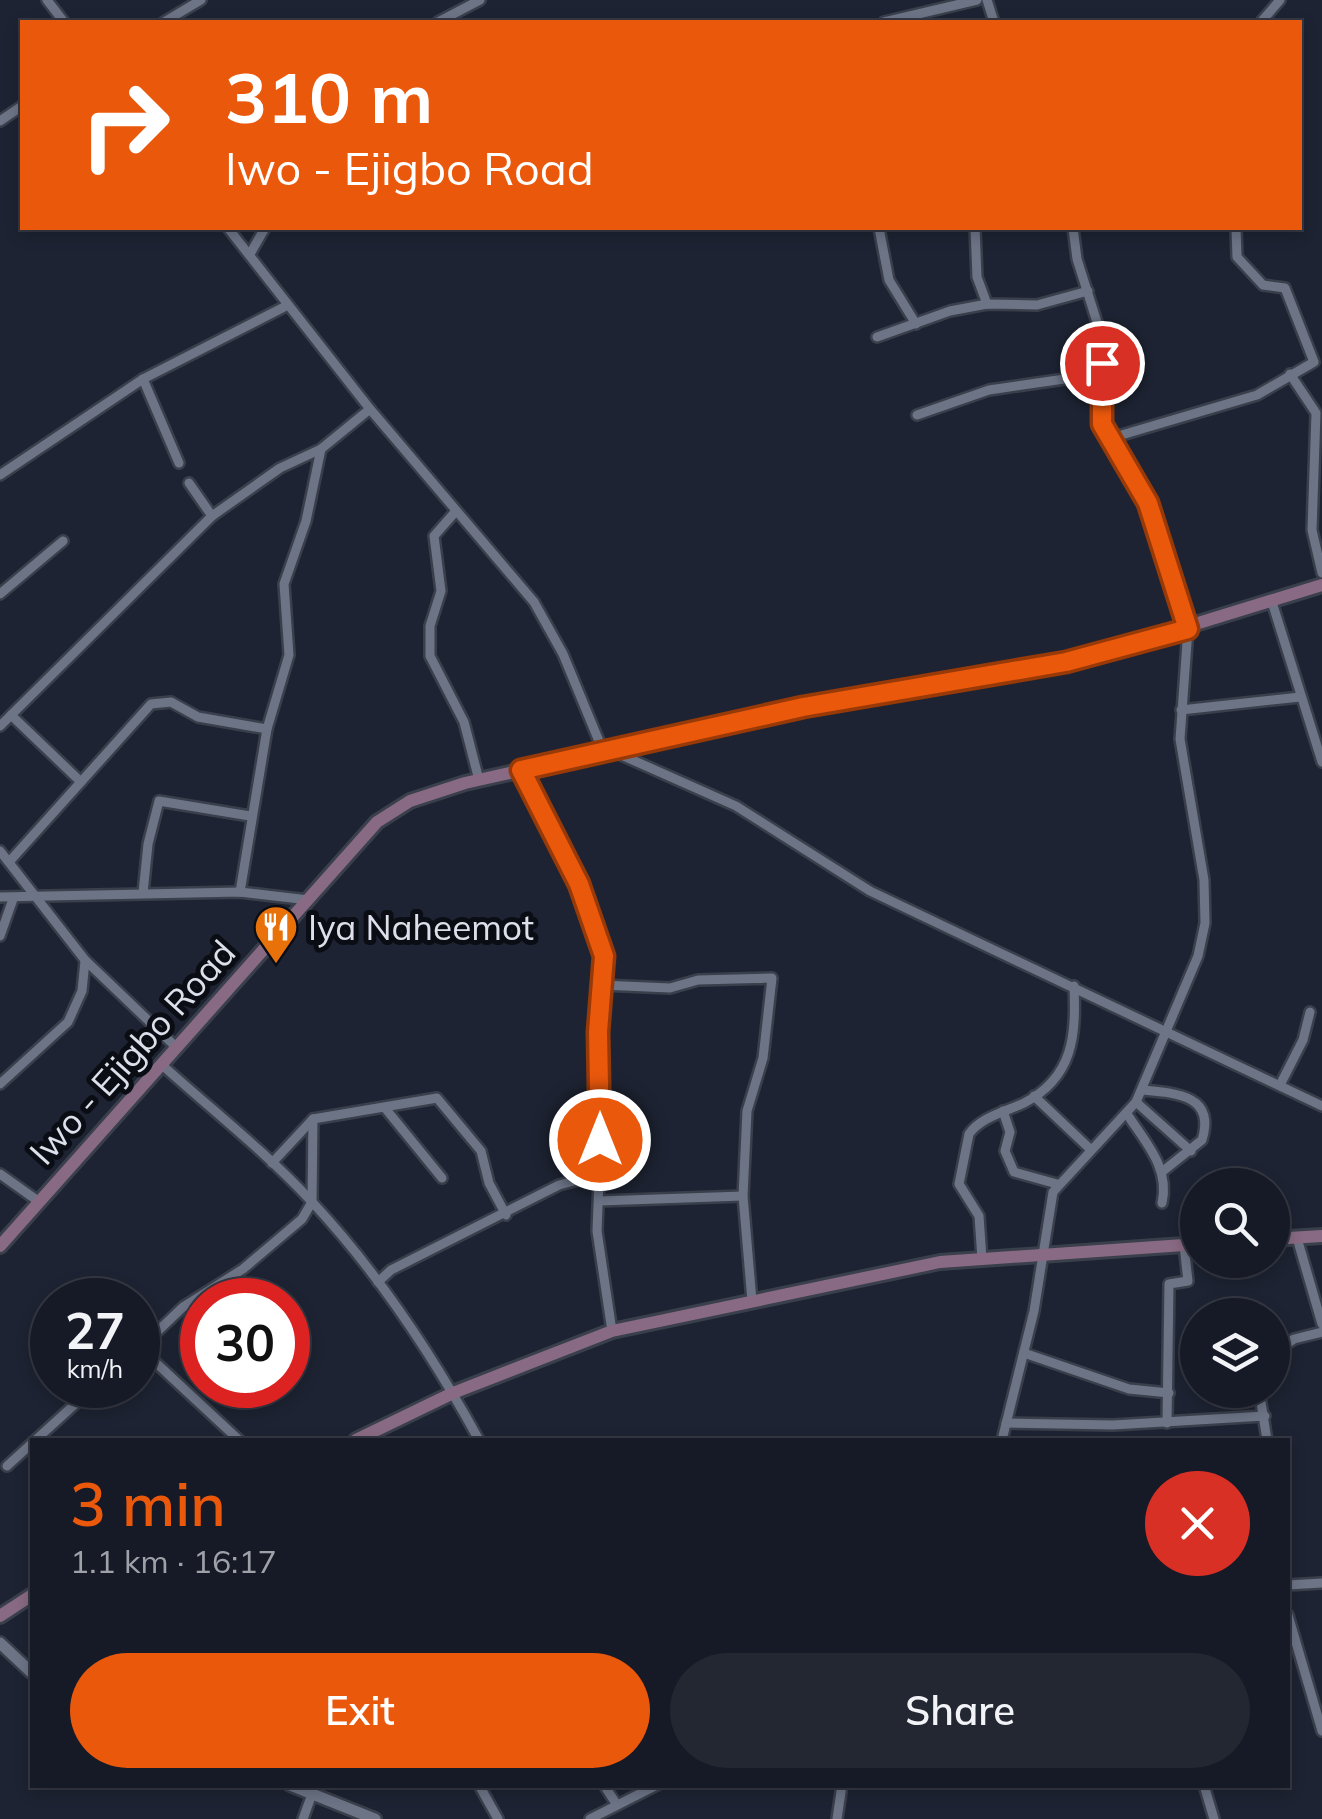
<!DOCTYPE html>
<html lang="en">
<head>
<meta charset="utf-8">
<style>
  :root { --surface:#161a26; --page:#232732; --text:#f1f3f6; --muted:#9ea1a7; --line:#353843; --accent:#ea580c }
  body { margin:0; font-family:Mulish,sans-serif; background:var(--page); color:var(--text); height:100vh; display:flex; flex-direction:column; font-size:38px; white-space:nowrap }
  * { box-sizing:border-box; margin:0 }
  p { font-size:32px; color:var(--muted) }
  .icon { flex:none; width:55px; height:55px; fill:none; stroke:currentColor; stroke-width:2; stroke-linecap:round; stroke-linejoin:round }
  .map { position:relative; flex:1; overflow:hidden }
  .drawer { position:absolute; left:30px; top:1438px; width:1260px; height:350px; display:flex; flex-direction:column; background:var(--surface); border-radius:0px; box-shadow:0 5px 15px #0003,0 0 0 2px var(--line) }
  .drawer>* { flex:none }
  .guide { position:absolute; left:20px; top:20px; width:1282px; height:210px; border-radius:0px; box-shadow:0 5px 15px #0003,0 0 0 2px var(--line); background:#ea580c; color:#fff; overflow:hidden }
  .controls { position:absolute; left:1180px; top:1168px; display:grid; gap:20px }
  .controls a { display:grid; place-items:center; width:110px; height:110px; border-radius:50%; background:var(--surface); box-shadow:0 5px 15px #0003,0 0 0 2px var(--line); font-size:50px }
  .speed { position:absolute; left:30px; top:1278px; display:flex; gap:20px; font-size:50px; font-weight:700; text-align:center }
  .speed>* { display:grid; place-content:center; width:130px; height:130px; border-radius:50%; background:var(--surface); box-shadow:0 5px 15px #0003,0 0 0 2px var(--line); line-height:1 }
  .speed small { font-size:25px; font-weight:400 }
  .speed .limit { border:15px solid #d22; background:#fff; color:#111 }
  .pin { position:absolute; display:grid; place-items:center; width:85px; height:85px; color:#fff; margin:-42px; border:5px solid #fff; border-radius:50%; box-shadow:0 2px 10px #0007 }
  .me { position:absolute; width:110px; margin:-55px; rotate:0deg; stroke-linejoin:round; filter:drop-shadow(0 0 8px #0008) }
  .turn { display:flex; align-items:center; gap:35px; height:210px; padding:0 40px; font-size:45px }
  .turn .icon { width:130px; height:130px; stroke-width:2.5 }
  .turn b { display:block; font-size:70px; line-height:85px }
  .round { display:grid; place-items:center; flex:none; width:105px; height:105px; border-radius:52px; background:var(--page) }
  .overview { display:flex; align-items:center; justify-content:space-between; height:170px; padding:0 40px }
  h1 { font-size:60px; font-weight:600; line-height:75px; color:var(--accent) }
  .button { display:flex; gap:20px; margin-top:auto; padding:20px 40px }
  .button a { flex:1; height:115px; border-radius:60px; background:var(--accent); color:#fff; font-size:40px; font-weight:600; line-height:115px; text-align:center }
  .button a+a { background:var(--page); color:var(--text) }
  .map>svg:first-child { display:block }
  .lines { fill:none; stroke-linecap:round; stroke-linejoin:round }
  .minor-casing { stroke:#3a3f4c; stroke-width:14 }
  .tertiary-casing { stroke:#3a3f4c; stroke-width:16 }
  .secondary-casing { stroke:#3a3f4c; stroke-width:18 }
  .minor { stroke:#6c7486; stroke-width:9 }
  .tertiary { stroke:#6c7486; stroke-width:11 }
  .secondary { stroke:#896a84; stroke-width:12 }
  .route-casing { stroke:#983908; stroke-width:25 }
  .route { stroke:#ea580c; stroke-width:18 }
  .labels { text-anchor:middle; dominant-baseline:central; stroke-width:10; stroke-linejoin:round; paint-order:stroke }
  .poi-label { font-size:35px; fill:#dce0eb; stroke:#0a0d13; text-anchor:start }
  .street-label { font-size:35px; fill:#dce0eb; stroke:#0a0d13 }
</style>
</head>
<body>
<div class="map">
<svg width="1322" height="1819" viewBox="0 0 1322 1819">
  <rect width="100%" height="100%" fill="#1d2332"/>
  <g class="lines">
    <g class="minor-casing">
      <g id="minor">
        <path d="M47,0L64,22"/>
        <path d="M987,0L994,22"/>
        <path d="M164,22L201,0"/>
        <path d="M438,22L480,0"/>
        <path d="M884,22L977,0"/>
        <path d="M1261,22L1280,0"/>
        <path d="M0,121L22,106"/>
        <path d="M228,228L370,409L534,602L563,654L601,746L736,806L870,891L1322,1106"/>
        <path d="M879,228L889,280L916,324"/>
        <path d="M975,228L977,277L987,304"/>
        <path d="M250,254L265,228"/>
        <path d="M877,337L950,311L987,304L1037,305L1088,291"/>
        <path d="M1290,374L1316,413L1312,530L1322,573"/>
        <path d="M143,379L179,463"/>
        <path d="M917,415L989,390L1099,374"/>
        <path d="M1108,439L1257,395L1314,362L1285,288L1263,285L1237,257L1236,228"/>
        <path d="M0,475L143,379L288,305"/>
        <path d="M189,483L212,516"/>
        <path d="M456,511L434,536L441,591L430,626V656L464,722L479,780"/>
        <path d="M0,594L63,541"/>
        <path d="M1272,602L1322,762"/>
        <path d="M1181,710L1300,697"/>
        <path d="M11,715L81,782"/>
        <path d="M0,726L212,516L280,468L321,449L370,409"/>
        <path d="M521,770L579,884L603,956L598,1032L602,1105L597,1231L612,1331"/>
        <path d="M0,851L85,960L176,1047"/>
        <path d="M9,862L151,704L171,702L198,717L267,729"/>
        <path d="M240,892L267,729L289,655L284,584L306,521L321,449"/>
        <path d="M143,893L148,844L159,801L250,816"/>
        <path d="M0,897L240,892L309,900"/>
        <path d="M0,936L13,899"/>
        <path d="M601,985L670,988L698,980L772,978L763,1058L747,1111L743,1196L752,1301"/>
        <path d="M161,1064C212,1110 267,1153 313,1203C379,1274 433,1356 479,1440"/>
        <path d="M0,1084L68,1022L82,991L85,961"/>
        <path d="M1280,1085L1303,1040L1310,1012"/>
        <path d="M1142,1090C1176,1093 1216,1095 1202,1140L1163,1171"/>
        <path d="M1034,1096L1089,1148"/>
        <path d="M1136,1102L1191,1151"/>
        <path d="M385,1108L442,1178"/>
        <path d="M1003,1111L1010,1132L1005,1151L1014,1172L1057,1184"/>
        <path d="M1127,1114C1146,1143 1170,1168 1162,1203"/>
        <path d="M272,1163L313,1119L437,1098L481,1151L489,1183L506,1215"/>
        <path d="M0,1174L38,1201"/>
        <path d="M599,1201L743,1196"/>
        <path d="M1297,1238L1322,1324"/>
        <path d="M982,1259L979,1216L959,1184L969,1134C981,1117 1005,1112 1024,1103C1074,1077 1076,1035 1074,986"/>
        <path d="M378,1282L391,1270L559,1185L600,1174"/>
        <path d="M140,1348L239,1440"/>
        <path d="M138,1350L183,1307L243,1269L302,1219L312,1202L313,1119"/>
        <path d="M1024,1353L1129,1389L1169,1393"/>
        <path d="M1272,1354L1294,1339L1322,1332"/>
        <path d="M1259,1390L1267,1440"/>
        <path d="M1006,1423L1113,1425L1265,1416"/>
        <path d="M1167,1423L1169,1284L1188,1281L1184,1245"/>
        <path d="M1002,1440L1034,1311L1053,1192L1136,1102L1198,956L1205,923L1204,880L1180,739L1188,629L1148,503L1101,424L1102,338L1077,259L1073,228"/>
        <path d="M7,1466L96,1385"/>
        <path d="M1288,1585L1322,1583"/>
        <path d="M1288,1615L1322,1731"/>
        <path d="M479,1785L498,1819"/>
        <path d="M604,1785L617,1805"/>
        <path d="M1204,1785L1214,1819"/>
        <path d="M303,1819L312,1794"/>
        <path d="M590,1819L657,1785"/>
        <path d="M837,1819L842,1785"/>
      </g>
    </g>
    <g class="tertiary-casing">
      <g id="tertiary">
        <path d="M0,1643L32,1673"/>
        <path d="M290,1785L375,1819"/>
      </g>
    </g>
    <g class="secondary-casing">
      <g id="secondary">
        <path d="M1272,1239L1322,1236"/>
        <path d="M0,1246L377,822L410,801L465,783L803,707L1088,657L1322,585"/>
        <path d="M356,1440L453,1393L612,1331L940,1262L1198,1244"/>
        <path d="M0,1616L32,1595"/>
      </g>
    </g>
    <use href="#minor" class="minor"/>
    <use href="#tertiary" class="tertiary"/>
    <use href="#secondary" class="secondary"/>
  </g>
  <g class="lines">
    <g class="route-casing">
      <path id="route" d="M600,1140L598,1032L604,956L579,884L521,770L803,707L1066,662L1188,629L1148,503L1102,424V363"/>
    </g>
    <use href="#route" class="route"/>
  </g>
  <defs>
    <g id="restaurant-pin" transform="scale(2.25)"><path d="M0 17L-7.5 6A9.5 9.5 0 1 1 7.5 6Z" fill="#e8710a" stroke="#0a0d13"/><path d="M-5-6h1v4h1v-4h1v4h1v-4h1v5L-1.5 .5V6h-2V.5L-5-1ZM5-6V6H3V1.5H1.5Q1.5-4 5-6Z" fill="#fff"/></g>
  </defs>
  <g fill-rule="evenodd">
    <use href="#restaurant-pin" x="276" y="927"/>
  </g>
  <g class="labels">
    <g class="poi-label">
      <text x="308" y="927">Iya Naheemot</text>
    </g>
    <g class="street-label">
      <text transform="translate(132 1052) rotate(-48)">Iwo - Ejigbo Road</text>
    </g>
  </g>
</svg>
<div class="controls">
<a><svg class="icon" aria-label="search" viewBox="0 0 24 24"><circle cx="10" cy="10" r="6"/><path d="M15 15l6 6"/></svg></a>
<a><svg class="icon" aria-label="layers" viewBox="0 0 24 24"><path d="M12 4l9 5-9 5-9-5zM3 14l9 5 9-5"/></svg></a>
</div>
<div class="speed"><div>27<small>km/h</small></div><div class="limit">30</div></div>
<div class="pin" style="left:1102px;top:363px;background:#d93025"><svg class="icon" aria-label="arrive" viewBox="0 0 24 24"><path d="M6 21V4h12l-3 4 3 4H6"/></svg></div>
<svg class="me" style="left:600px;top:1140px" viewBox="-20 -20 40 40"><circle r="17" fill="#ea580c" stroke="#fff" stroke-width="3"/><path d="M0-11L8 9 0 5-8 9z" fill="#fff"/></svg>
<div class="guide">
<div class="turn"><svg class="icon" aria-label="right" viewBox="0 0 24 24"><path d="M7 20v-9h11M14 6l5 5-5 5"/></svg><div><b>310 m</b>Iwo - Ejigbo Road</div></div>
</div>
<section class="drawer">
<div class="overview"><div><h1>3 min</h1><p>1.1 km · 16:17</p></div><a class="round" style="background:#d93025;color:#fff"><svg class="icon" aria-label="close" viewBox="0 0 24 24"><path d="M6 6l12 12M18 6L6 18"/></svg></a></div>
<div class="button"><a>Exit</a><a>Share</a></div>
</section>
</div>
</body>
</html>
